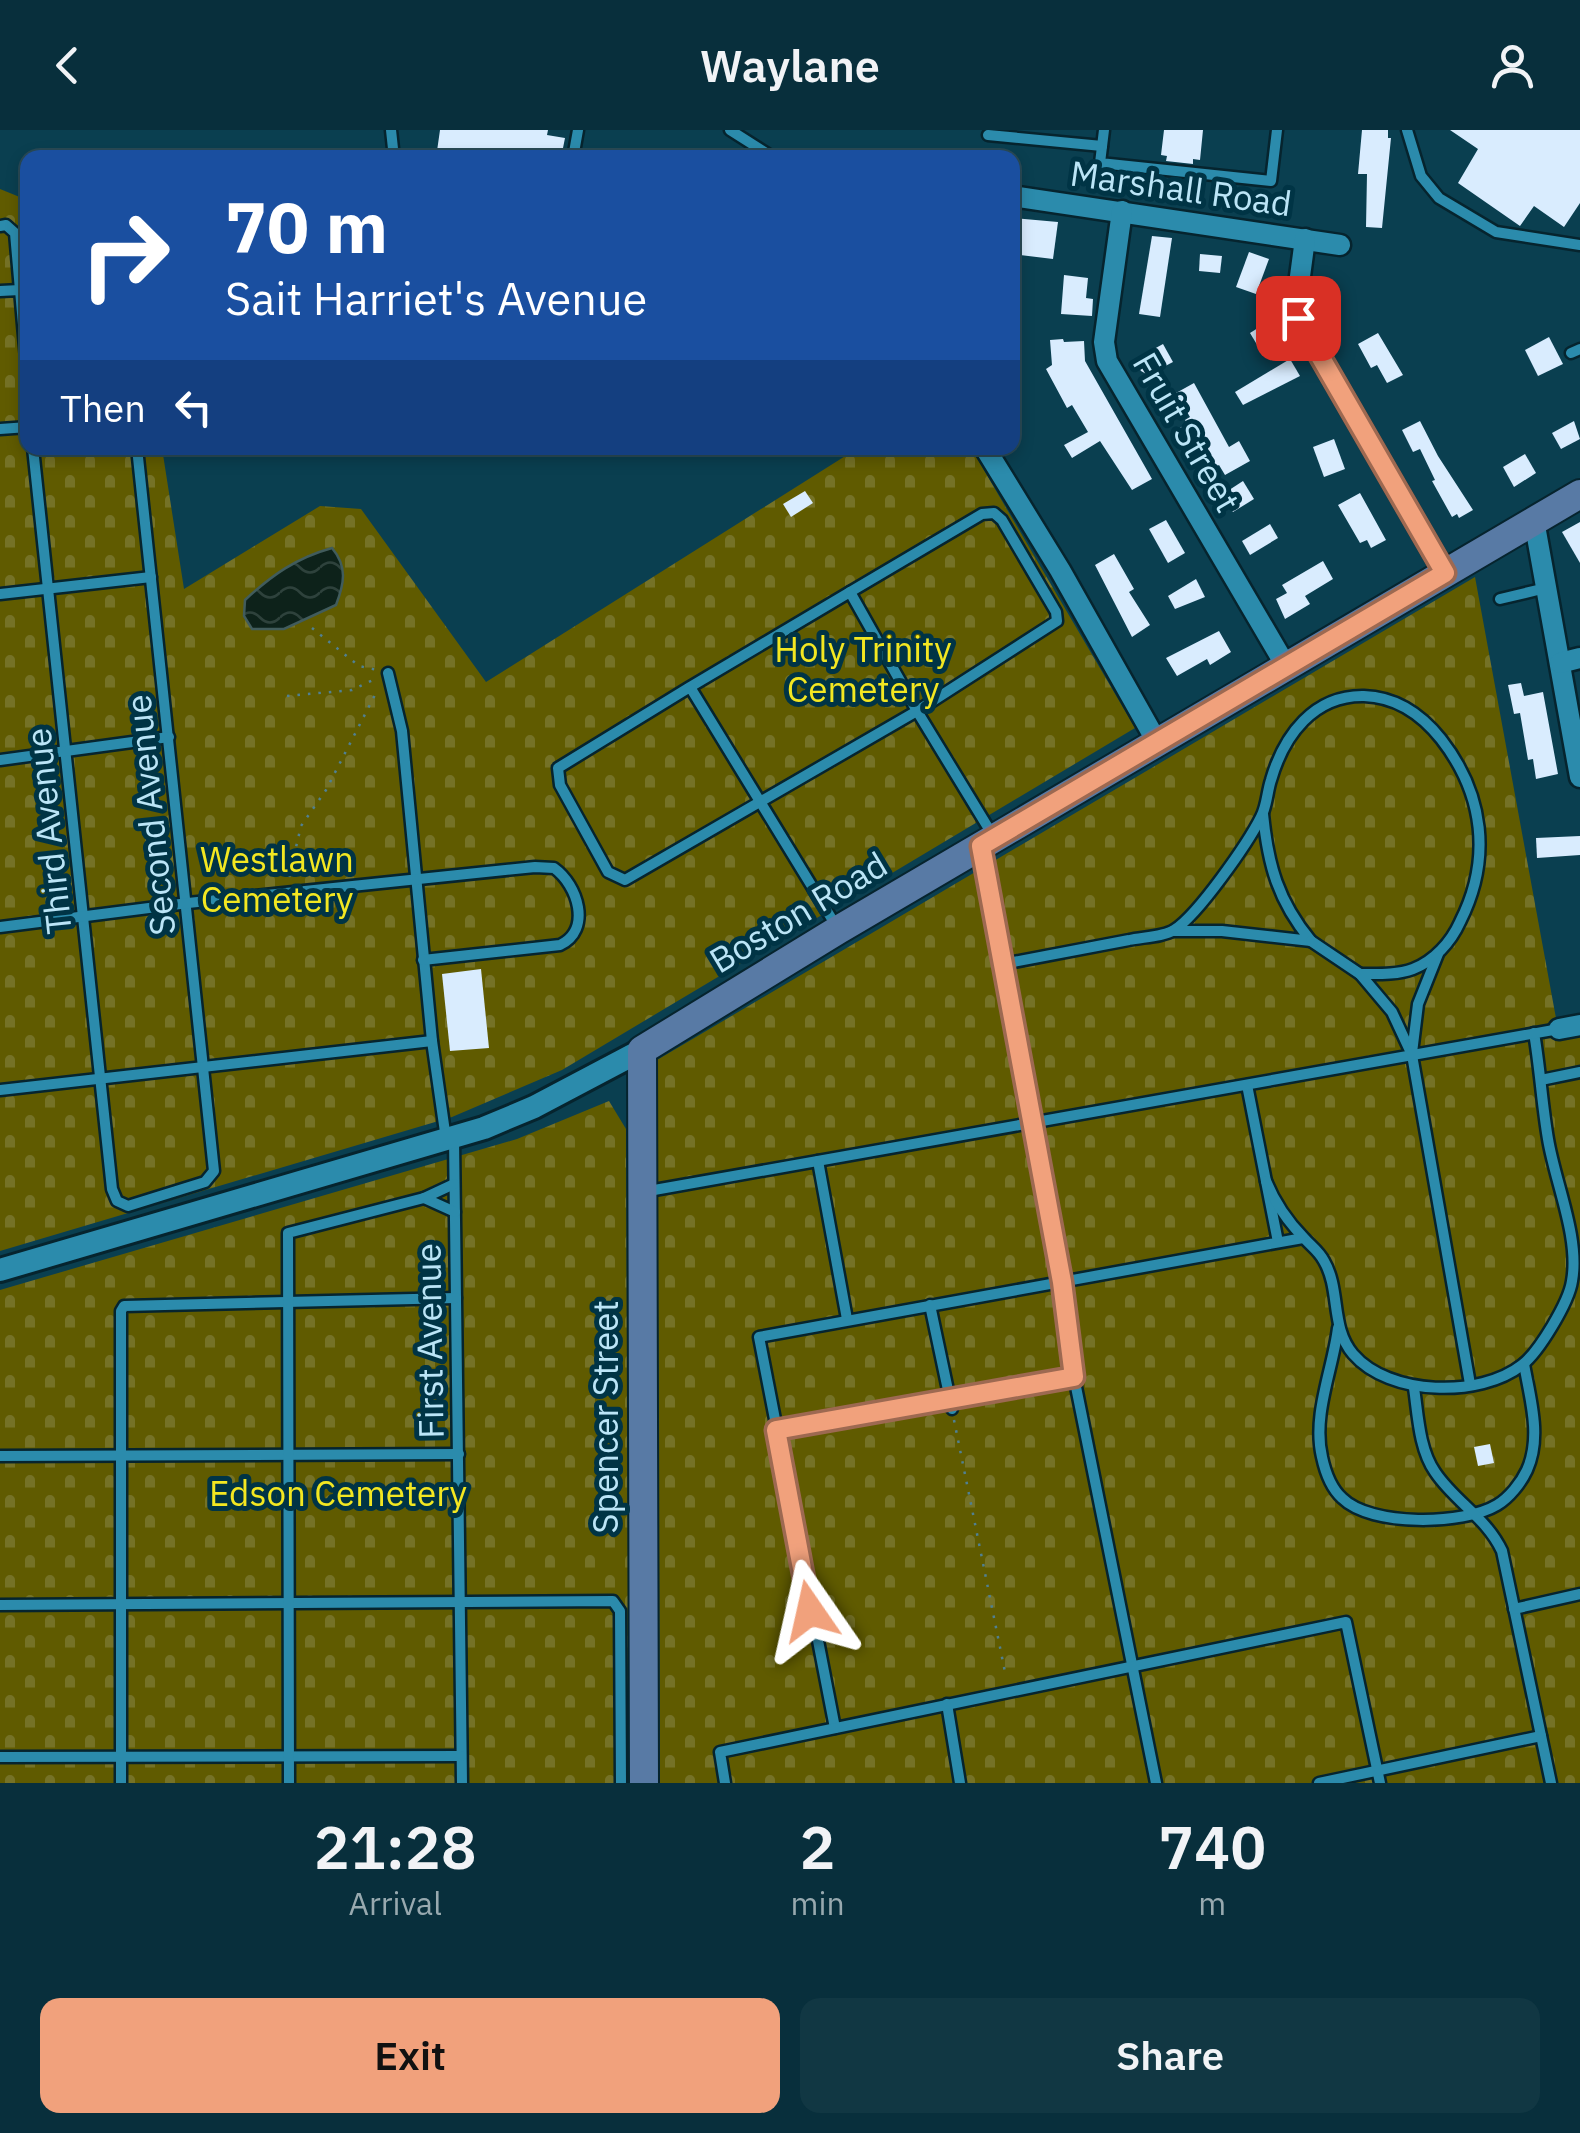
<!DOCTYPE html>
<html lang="en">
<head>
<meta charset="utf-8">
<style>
  :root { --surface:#082f3c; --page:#113743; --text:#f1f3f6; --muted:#98a9af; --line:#294a56; --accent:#f1a17c }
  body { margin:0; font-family:"IBM Plex Sans",sans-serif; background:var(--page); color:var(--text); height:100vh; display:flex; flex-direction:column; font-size:38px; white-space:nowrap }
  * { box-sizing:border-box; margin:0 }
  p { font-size:32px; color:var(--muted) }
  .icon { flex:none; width:55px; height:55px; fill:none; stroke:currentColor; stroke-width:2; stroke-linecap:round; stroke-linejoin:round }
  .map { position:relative; height:1653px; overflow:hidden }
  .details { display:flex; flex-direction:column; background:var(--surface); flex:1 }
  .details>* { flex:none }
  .guide { position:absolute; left:20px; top:20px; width:1000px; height:305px; border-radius:20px; box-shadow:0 5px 15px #0003,0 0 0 2px var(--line); background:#1a4fa0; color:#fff; overflow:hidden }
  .pin { position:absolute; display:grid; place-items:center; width:85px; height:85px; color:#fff; margin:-42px; border-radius:20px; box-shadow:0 5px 15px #0006 }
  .me { position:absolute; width:110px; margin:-55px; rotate:349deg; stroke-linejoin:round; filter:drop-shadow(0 0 8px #0008) }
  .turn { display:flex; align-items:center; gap:35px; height:210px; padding:0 40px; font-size:45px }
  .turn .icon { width:130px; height:130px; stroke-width:2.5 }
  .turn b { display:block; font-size:70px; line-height:85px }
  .then { display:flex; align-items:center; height:95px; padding:0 40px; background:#0003; gap:20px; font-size:38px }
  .eta { display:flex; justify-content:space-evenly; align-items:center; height:170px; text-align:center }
  .eta b { font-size:60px; font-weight:600; line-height:70px }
  .button { display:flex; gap:20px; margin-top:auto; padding:20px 40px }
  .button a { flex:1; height:115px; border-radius:20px; background:var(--accent); color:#111; font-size:40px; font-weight:600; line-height:115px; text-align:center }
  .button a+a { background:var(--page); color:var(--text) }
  header { display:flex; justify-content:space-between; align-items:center; height:130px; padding:0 40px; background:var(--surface); font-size:45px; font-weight:600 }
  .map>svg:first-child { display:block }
  .cemetery { fill:url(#cemetery-stones) }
  .water { fill:url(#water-waves); stroke:#415c5c; stroke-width:2.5 }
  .building { fill:#d9ecfe }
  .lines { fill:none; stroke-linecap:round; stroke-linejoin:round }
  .service-casing { stroke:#06242e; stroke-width:15 }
  .minor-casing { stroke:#06242e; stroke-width:25 }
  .tertiary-casing { stroke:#06242e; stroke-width:28 }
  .secondary-casing { stroke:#06242e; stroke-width:32 }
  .path { stroke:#508092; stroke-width:2.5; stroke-dasharray:2.5 8; stroke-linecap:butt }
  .service { stroke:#2b8bac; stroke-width:10 }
  .minor { stroke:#2b8bac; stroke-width:20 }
  .tertiary { stroke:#2b8bac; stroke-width:22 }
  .secondary { stroke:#587aa5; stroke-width:28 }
  .route-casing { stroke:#9d6951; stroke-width:25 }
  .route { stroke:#f1a17c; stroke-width:18 }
  .labels { text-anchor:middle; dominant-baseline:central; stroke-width:10; stroke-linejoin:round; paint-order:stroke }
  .street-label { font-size:35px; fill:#bbe5f7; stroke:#003445 }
  .park-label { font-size:35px; fill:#f3e721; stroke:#003445 }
</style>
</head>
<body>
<header><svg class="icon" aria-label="back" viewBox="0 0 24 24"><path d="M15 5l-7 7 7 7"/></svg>Waylane<svg class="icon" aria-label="person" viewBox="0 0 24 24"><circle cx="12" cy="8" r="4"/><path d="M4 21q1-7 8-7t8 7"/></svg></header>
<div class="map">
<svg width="1580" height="1653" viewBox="0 0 1580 1653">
  <defs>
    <pattern id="cemetery-stones" width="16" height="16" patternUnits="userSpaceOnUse" patternTransform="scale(2.5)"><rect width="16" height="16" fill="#605b00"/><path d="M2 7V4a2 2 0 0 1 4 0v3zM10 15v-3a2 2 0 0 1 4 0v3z" fill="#757226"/></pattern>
    <pattern id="water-waves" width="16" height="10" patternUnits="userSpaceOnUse" patternTransform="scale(2.5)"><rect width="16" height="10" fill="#0d221a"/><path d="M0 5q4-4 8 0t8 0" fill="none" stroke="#2e423c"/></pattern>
  </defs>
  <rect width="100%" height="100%" fill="#0a3f50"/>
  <g class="cemetery">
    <path d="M0,59L27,70L28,318H162L184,459L320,376L361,379L486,552L858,318H971L1135,598L562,940L452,987L0,1121Z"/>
    <path d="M1475,447L1560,910L1580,907V1653H660L657,930Z"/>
    <path d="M609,971L626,999L629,1653H0V1160L517,1009Z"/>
  </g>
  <path class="water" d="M332,418C348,437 344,454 336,475L284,499H252L244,486L245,470C272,445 296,428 332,418Z"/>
  <g class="building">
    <path d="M440,0H548L547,5L565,8L561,28H436Z"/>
    <path d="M1164,0H1203L1200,30L1193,29V34L1166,31L1167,26L1161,25Z"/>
    <path d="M1362,0H1388V8H1391L1382,98L1366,97L1367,44H1358Z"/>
    <path d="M1450,0H1580V73L1564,97L1534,76L1520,96L1458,53L1478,19Z"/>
    <path d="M1012,88L1058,92L1053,129L1012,124Z"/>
    <path d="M1152,106L1172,108L1160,187L1139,184Z"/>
    <path d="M1249,122L1269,129L1256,164L1236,157Z"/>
    <path d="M1200,124L1222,126L1220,143L1199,141Z"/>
    <path d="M1064,145L1088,148L1086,168L1093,169L1092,186L1061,184Z"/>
    <path d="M1269,191L1278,206L1259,218L1250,203Z"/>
    <path d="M1378,203L1403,245L1387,253L1377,235L1371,238L1358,214Z"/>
    <path d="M1549,207L1563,234L1538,246L1525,220Z"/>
    <path d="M1063,209L1064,212L1084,211L1085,231L1152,349L1132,360L1100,311L1072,328L1064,315L1088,302L1072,275L1067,278L1046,239L1052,235L1050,210Z"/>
    <path d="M1163,214L1173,232L1148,245L1141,241L1134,230Z"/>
    <path d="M1290,229L1300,246L1243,275L1235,262Z"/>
    <path d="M1194,253L1229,317L1239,311L1250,331L1225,345L1219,335L1206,342L1189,312L1185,314L1177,300L1187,293L1185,290L1190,287L1176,263Z"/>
    <path d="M1420,291L1438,326L1473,380L1459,388L1457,384L1452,387L1432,351L1435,350L1420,319L1413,322L1402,300Z"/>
    <path d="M1574,291L1580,309L1561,319L1552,303Z"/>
    <path d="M1334,309L1345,339L1324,347L1313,317Z"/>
    <path d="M1525,324L1536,343L1514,357L1503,337Z"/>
    <path d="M1243,351L1254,369L1233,382L1223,364Z"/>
    <path d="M805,361L813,373L791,387L783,374Z"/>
    <path d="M1360,363L1386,410L1371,418L1367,410L1360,413L1338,375Z"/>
    <path d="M1166,390L1185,423L1168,433L1149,399Z"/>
    <path d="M1580,392V433L1562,402Z"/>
    <path d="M1270,394L1278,408L1250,425L1242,411Z"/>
    <path d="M1114,424L1134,459L1129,462L1150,495L1132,507L1095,435Z"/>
    <path d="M1323,431L1333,449L1305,466L1310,474L1285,489L1276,469L1287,463L1282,455Z"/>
    <path d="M1196,449L1205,467L1175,479L1168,466Z"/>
    <path d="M1219,501L1231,522L1210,535L1207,529L1177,546L1166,528Z"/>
    <path d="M1521,553L1524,566L1543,562L1558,644L1536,649L1533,629L1528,630L1520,583L1514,584L1508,555Z"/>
    <path d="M1580,706V725L1537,728L1536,708Z"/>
    <path d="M481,839L489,918L450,921L442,844Z"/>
    <path d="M1490,1314L1494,1333L1478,1336L1474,1317Z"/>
  </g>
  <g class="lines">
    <g class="service-casing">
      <g id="service">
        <path d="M391,0L394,28"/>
        <path d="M730,0L774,28"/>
        <path d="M1104,0L1100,33L1271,51L1277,0"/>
        <path d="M1407,0L1421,46L1439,68L1496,102L1580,115"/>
        <path d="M988,5L1102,16"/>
        <path d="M573,28L578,0"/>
        <path d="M0,96L6,95L15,103L20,160L28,159"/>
        <path d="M0,161L20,160L28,252"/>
        <path d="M1571,223L1580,219"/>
        <path d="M0,299L28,297"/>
        <path d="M33,318L112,1059L117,1071L128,1076L205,1052L214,1041L137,318"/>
        <path d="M850,462L982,384L994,383L1002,390L1056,482L1057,491L917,581L992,704"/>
        <path d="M0,464L151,447"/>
        <path d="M1500,469L1546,458"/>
        <path d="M388,543L402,601L432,911L446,1009"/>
        <path d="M690,557L850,462L917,581L625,750L608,742L560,655L558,638L690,557L838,799"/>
        <path d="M0,630L169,607"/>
        <path d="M982,720L1062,1152L1074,1247L1156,1653"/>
        <path d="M0,797L188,773L535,737L554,738C578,755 592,800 560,815L423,830"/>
        <path d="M1173,801H1222L1311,811C1278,771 1268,735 1263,684"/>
        <path d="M1311,811L1360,844"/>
        <path d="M1003,834C1045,826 1087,818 1129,810C1142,807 1163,807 1174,800C1198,785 1248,713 1261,687C1267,676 1267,662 1271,650C1284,605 1314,565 1364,566C1397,567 1421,584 1441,609C1484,664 1492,729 1460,792C1451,812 1434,831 1413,839C1397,845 1377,844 1360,844L1392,882L1412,925L1470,1254"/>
        <path d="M1412,923L1418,874L1438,824"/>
        <path d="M1541,950L1580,942"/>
        <path d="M1247,955L1278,1112"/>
        <path d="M0,960L432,911"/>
        <path d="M454,1009L462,1653"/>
        <path d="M818,1031L847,1189"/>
        <path d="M1266,1051C1275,1073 1287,1091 1304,1108C1311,1116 1319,1121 1324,1131C1341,1160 1330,1197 1353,1224C1389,1266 1480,1268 1522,1235C1539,1222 1569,1172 1572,1151C1580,1108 1555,1052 1548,1009C1542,974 1540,938 1534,903"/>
        <path d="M643,1062L1559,899"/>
        <path d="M424,1068L455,1082"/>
        <path d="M930,1175L952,1279"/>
        <path d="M1338,1198C1333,1239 1312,1285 1322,1327C1325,1341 1331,1358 1342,1368C1371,1397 1464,1395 1497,1375C1509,1368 1521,1353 1527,1340C1542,1307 1530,1268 1524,1234"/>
        <path d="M1414,1258C1418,1285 1419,1319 1435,1342C1455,1372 1486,1387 1502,1421L1551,1653"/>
        <path d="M776,1300L1074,1247"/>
        <path d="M0,1326L459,1324"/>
        <path d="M0,1475L613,1471L620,1481L621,1653"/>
        <path d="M1514,1479L1580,1464"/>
        <path d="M947,1574L960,1653"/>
        <path d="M835,1598L759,1207L1303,1108"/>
        <path d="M0,1627L461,1626"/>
        <path d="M121,1653V1181L124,1176L456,1168"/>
        <path d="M289,1653L288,1103L424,1068L454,1054"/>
        <path d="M725,1653L720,1622L1346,1492L1380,1653"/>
        <path d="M1319,1653L1541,1606"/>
      </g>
    </g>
    <g class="minor-casing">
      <g id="minor">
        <path d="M1012,66L1340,115"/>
        <path d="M1122,81L1104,212L1107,231L1286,536"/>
        <path d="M1305,109L1296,176L1298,188L1445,443"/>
        <path d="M985,318L1060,440L1157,612"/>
        <path d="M1534,390L1580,647"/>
        <path d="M1560,533L1580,528"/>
        <path d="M1559,899L1580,895"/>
      </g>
    </g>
    <g class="tertiary-casing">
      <path id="tertiary" d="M0,1140L484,998L534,977L642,920"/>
    </g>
    <g class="secondary-casing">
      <path id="secondary" d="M644,1653L642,920L838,800L1580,364"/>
    </g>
    <g class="path">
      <path d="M312,498L359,536L377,540"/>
      <path d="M287,566L352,560L373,550"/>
      <path d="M289,747L301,696L326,660L377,561"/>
      <path d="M954,1290L1006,1547"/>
    </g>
    <use href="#service" class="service"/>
    <use href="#minor" class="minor"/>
    <use href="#tertiary" class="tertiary"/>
    <use href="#secondary" class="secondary"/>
  </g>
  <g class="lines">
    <g class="route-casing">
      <path id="route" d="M810,1481L776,1300L1074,1247L1062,1152L981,716L1445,443L1298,188"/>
    </g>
    <use href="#route" class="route"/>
  </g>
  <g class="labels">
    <g class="street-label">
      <text transform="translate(1181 58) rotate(8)">Marshall Road</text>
      <text transform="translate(1187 302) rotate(60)">Fruit Street</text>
      <text transform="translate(150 685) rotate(-96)">Second Avenue</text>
      <text transform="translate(48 701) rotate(-96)">Third Avenue</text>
      <text transform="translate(798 782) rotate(-31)">Boston Road</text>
      <text transform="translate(429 1211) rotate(-91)">First Avenue</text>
      <text transform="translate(605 1287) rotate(-90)">Spencer Street</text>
    </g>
    <g class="park-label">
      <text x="863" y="519">Holy Trinity<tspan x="863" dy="40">Cemetery</tspan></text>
      <text x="277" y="729">Westlawn<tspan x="277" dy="40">Cemetery</tspan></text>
      <text x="338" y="1363">Edson Cemetery</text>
    </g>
  </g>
</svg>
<div class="pin" style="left:1298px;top:188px;background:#d93025"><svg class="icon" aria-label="arrive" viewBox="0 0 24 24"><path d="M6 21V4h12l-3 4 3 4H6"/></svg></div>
<svg class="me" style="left:810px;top:1481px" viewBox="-20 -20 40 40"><path d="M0-17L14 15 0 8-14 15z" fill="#f1a17c" stroke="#fff" stroke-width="4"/></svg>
<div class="guide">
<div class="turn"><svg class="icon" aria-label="right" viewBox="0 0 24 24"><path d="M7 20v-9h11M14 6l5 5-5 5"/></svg><div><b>70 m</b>Sait Harriet's Avenue</div></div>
<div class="then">Then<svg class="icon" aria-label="left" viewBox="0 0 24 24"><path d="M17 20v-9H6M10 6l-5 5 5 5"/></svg></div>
</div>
</div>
<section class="details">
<div class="eta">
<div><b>21:28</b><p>Arrival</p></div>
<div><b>2</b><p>min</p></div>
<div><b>740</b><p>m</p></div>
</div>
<div class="button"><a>Exit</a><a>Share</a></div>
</section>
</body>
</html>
